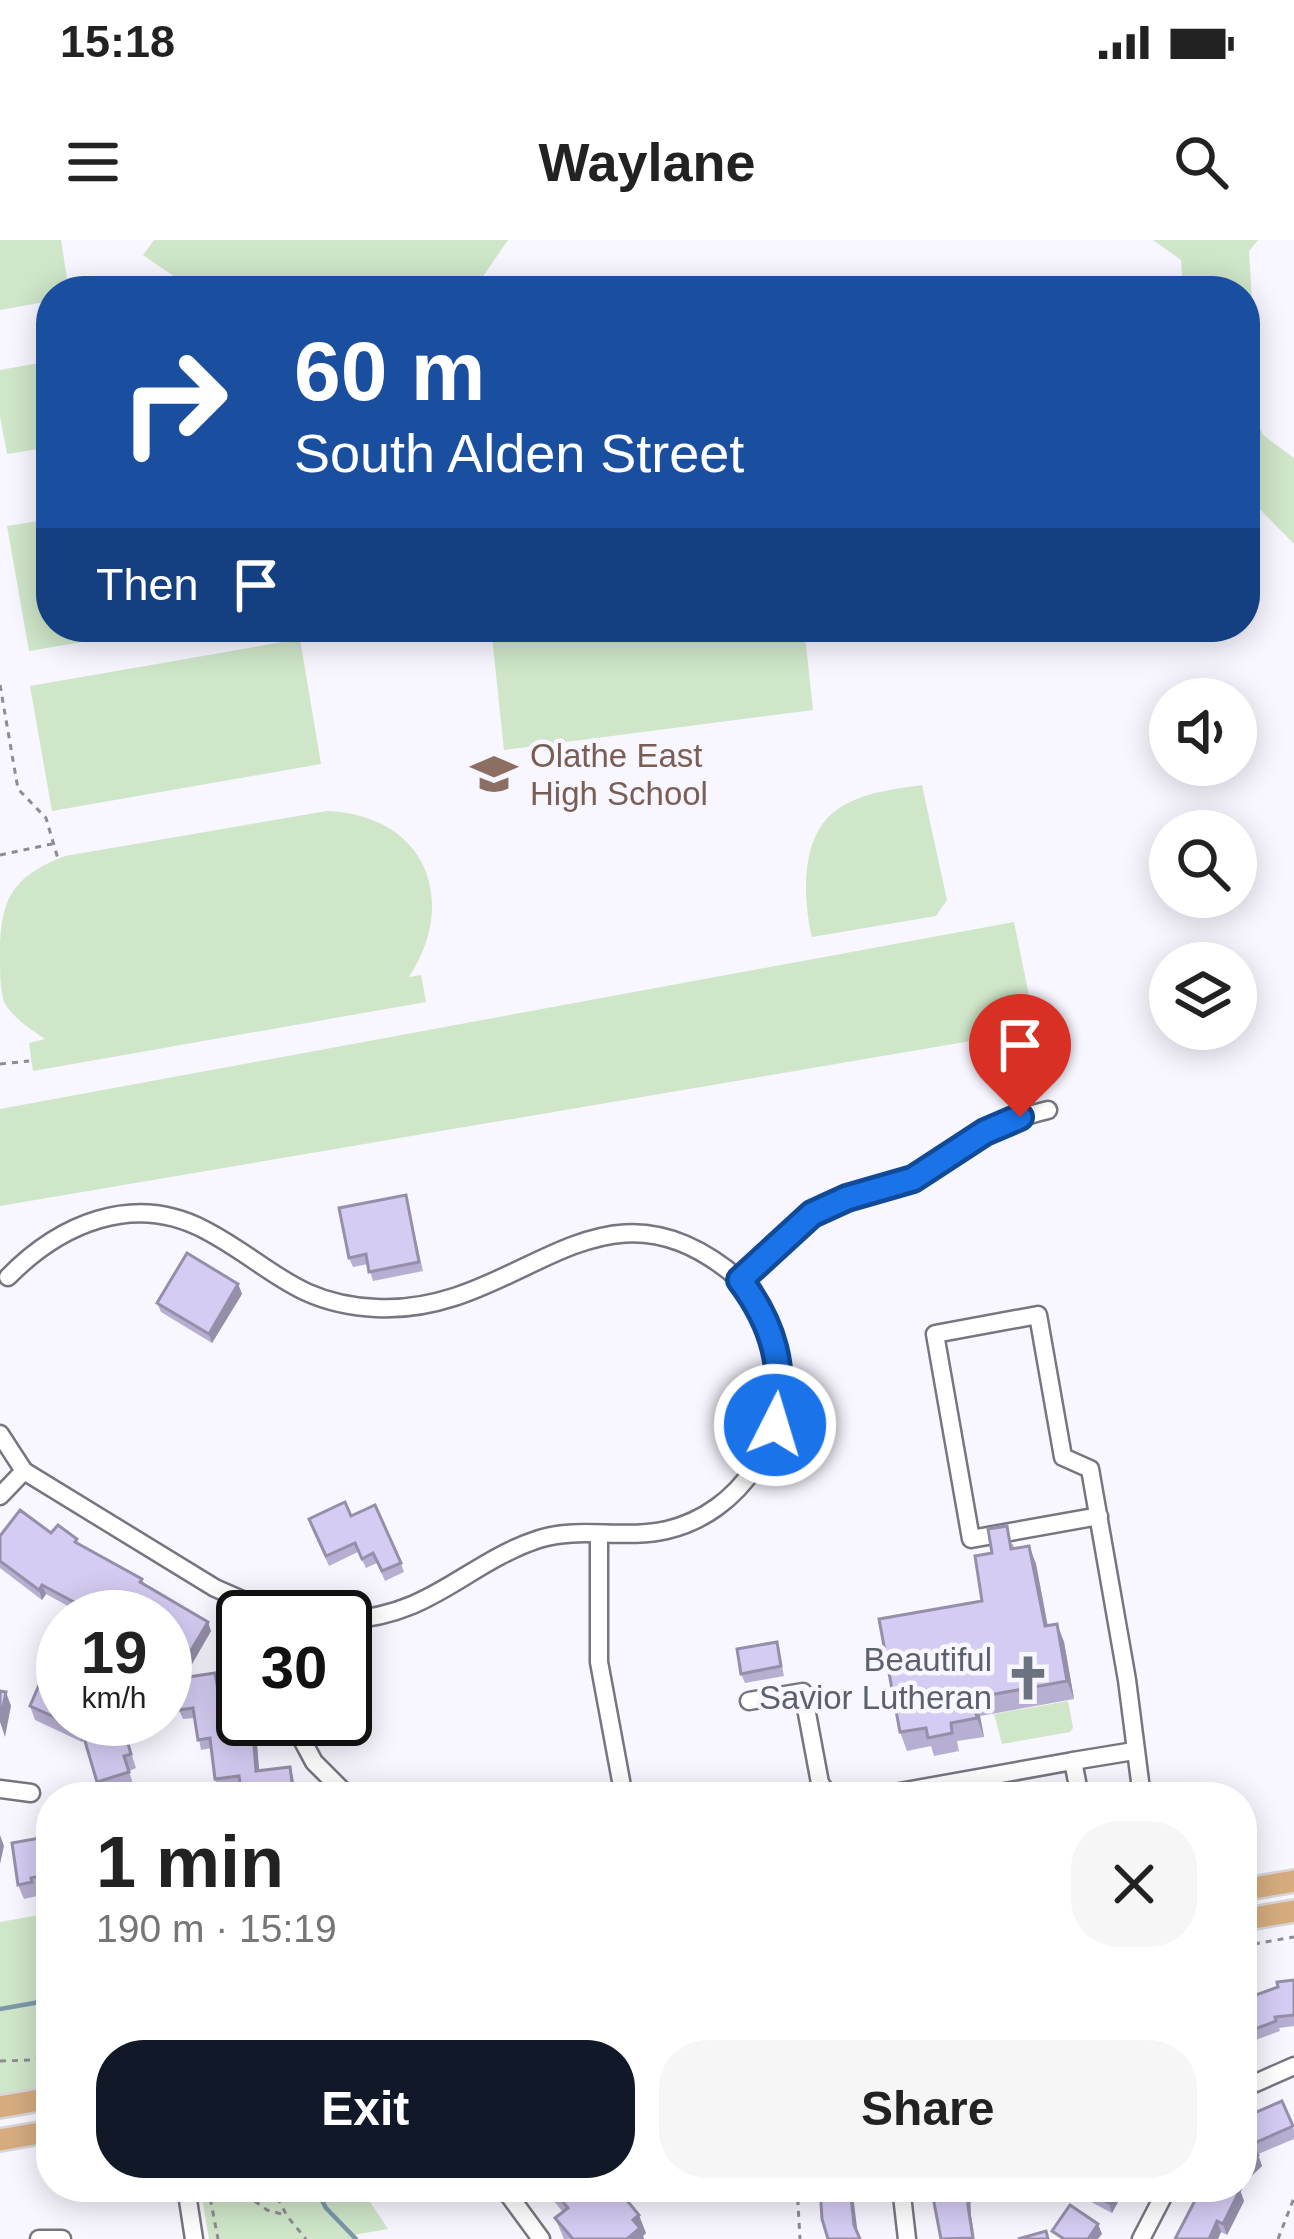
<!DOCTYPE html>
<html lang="en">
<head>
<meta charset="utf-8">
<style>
  :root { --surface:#fff; --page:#f6f6f6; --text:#222; --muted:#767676; --accent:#111827 }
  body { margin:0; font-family:Arial,sans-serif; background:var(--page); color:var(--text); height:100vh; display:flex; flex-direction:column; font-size:45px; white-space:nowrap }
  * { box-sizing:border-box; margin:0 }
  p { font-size:39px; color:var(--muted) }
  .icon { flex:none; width:66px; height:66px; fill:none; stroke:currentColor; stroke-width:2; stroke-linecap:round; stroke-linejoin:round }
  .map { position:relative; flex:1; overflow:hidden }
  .drawer { position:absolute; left:36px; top:1542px; width:1221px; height:420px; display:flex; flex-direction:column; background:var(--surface); border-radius:48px; box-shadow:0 6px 30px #0003 }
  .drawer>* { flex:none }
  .top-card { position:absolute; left:36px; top:36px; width:1224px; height:366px; border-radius:48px; box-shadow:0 6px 30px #0003; background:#1a4fa0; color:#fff; overflow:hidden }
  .fabs { position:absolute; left:1149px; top:438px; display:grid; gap:24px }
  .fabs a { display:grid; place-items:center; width:108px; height:108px; border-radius:50%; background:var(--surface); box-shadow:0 6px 30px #0003; font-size:60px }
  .speed { position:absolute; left:36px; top:1350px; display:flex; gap:24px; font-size:60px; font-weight:700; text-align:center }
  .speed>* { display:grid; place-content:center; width:156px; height:156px; border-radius:50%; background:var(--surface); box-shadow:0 6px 30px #0003; line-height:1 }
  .speed small { font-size:30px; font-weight:400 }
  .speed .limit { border:6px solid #111; border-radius:18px; background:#fff; color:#111 }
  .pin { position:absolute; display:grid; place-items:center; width:102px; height:102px; color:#fff; margin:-123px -51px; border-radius:50% 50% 50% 0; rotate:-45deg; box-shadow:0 0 12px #0007 }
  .pin .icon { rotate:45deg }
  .me { position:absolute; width:132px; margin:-66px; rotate:5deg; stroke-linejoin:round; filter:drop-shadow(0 0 9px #0008) }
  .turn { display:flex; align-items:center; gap:42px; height:252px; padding:0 60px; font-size:54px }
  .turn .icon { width:156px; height:156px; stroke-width:2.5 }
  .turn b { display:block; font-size:84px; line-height:102px }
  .then { display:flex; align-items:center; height:114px; padding:0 60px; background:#0003; gap:24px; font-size:45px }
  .round { display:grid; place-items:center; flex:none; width:126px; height:126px; border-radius:48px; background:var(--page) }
  .overview { display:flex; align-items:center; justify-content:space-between; height:204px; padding:0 60px }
  h1 { font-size:72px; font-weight:700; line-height:90px }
  .cta { display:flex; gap:24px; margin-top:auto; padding:24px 60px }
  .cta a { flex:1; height:138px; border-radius:48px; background:var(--accent); color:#fff; font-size:48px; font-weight:700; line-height:138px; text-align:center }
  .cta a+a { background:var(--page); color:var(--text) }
  .status { display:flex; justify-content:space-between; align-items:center; height:84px; padding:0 60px; background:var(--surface); direction:ltr }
  .status svg { height:33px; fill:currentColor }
  header { display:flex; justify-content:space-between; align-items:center; height:156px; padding:0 60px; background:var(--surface); font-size:54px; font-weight:700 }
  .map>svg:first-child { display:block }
  .green { fill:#cfe6c9 }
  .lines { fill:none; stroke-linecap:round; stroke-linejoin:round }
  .stream { stroke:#7c98aa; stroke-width:4.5 }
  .minor-casing { stroke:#787581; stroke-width:21 }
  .major-casing { stroke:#d6d6d7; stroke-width:26 }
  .path { stroke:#8e8c93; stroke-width:3; stroke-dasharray:6 6; stroke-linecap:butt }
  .minor { stroke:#fff; stroke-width:16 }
  .major { stroke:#d6ac7f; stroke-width:21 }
  .wall { fill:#b7afd1 }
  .shaded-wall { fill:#958faa }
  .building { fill:#d5ccf3; stroke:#958faa; stroke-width:3 }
  .route-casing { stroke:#114b97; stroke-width:30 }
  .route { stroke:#1a73e8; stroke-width:21 }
  .labels { text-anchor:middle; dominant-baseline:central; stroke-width:9; stroke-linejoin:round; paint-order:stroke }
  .education-label { font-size:33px; fill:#785e54; stroke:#f8f6ff; text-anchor:start }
  .worship-label { font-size:33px; fill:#5b616d; stroke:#f8f6ff; text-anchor:end }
</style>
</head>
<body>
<div class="status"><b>15:18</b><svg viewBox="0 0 49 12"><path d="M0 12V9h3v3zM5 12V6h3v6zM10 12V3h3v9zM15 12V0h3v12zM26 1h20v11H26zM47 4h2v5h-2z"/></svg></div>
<header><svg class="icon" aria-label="menu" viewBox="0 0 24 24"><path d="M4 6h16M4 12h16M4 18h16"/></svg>Waylane<svg class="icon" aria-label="search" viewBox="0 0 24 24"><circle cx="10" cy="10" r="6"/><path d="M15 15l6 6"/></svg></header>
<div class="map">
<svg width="1294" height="1999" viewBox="0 0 1294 1999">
  <rect width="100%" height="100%" fill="#f8f6ff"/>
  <g class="green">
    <path d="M0,0H61L69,51H51V61L0,70Z"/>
    <path d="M154,0H508L473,51H195L143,15Z"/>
    <path d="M1153,0H1258L1249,11L1254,93L1245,110V51H1183L1181,20Z"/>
    <path d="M51,121V207L7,214L0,176V130Z"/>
    <path d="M1245,153L1263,195L1294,218V304L1245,254Z"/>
    <path d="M51,279V387H170L29,411L7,286Z"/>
    <path d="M491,387H804L813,470L504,510Z"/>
    <path d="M300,399L321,524L52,571L30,446Z"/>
    <path d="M922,545L947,660L936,676L812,697C803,657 799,592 841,567C865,552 895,549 922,545Z"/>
    <path d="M327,571C424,575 460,658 409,737L421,735L426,762L33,831L29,803L45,799C30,789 13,778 4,762C0,749 0,730 0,716C0,660 11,637 65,616Z"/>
    <path d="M1014,682L1036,790L0,966V869Z"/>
    <path d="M1068,1461L1073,1488L1070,1492L1002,1504L994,1474Z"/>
    <path d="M51,1673V1847L0,1856V1682Z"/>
    <path d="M200,1947H360L388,1989L354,1995L356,1999H209Z"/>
  </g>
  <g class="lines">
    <g class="stream">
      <path d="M0,1769L51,1760"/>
      <path d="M315,1947L326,1968L356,1999"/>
    </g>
    <g class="minor-casing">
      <g id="minor">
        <path d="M8,1037C60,984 133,952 205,990C270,1024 294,1064 376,1068C522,1076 598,917 740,1040C769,1013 798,979 834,962C863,950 896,949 924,934C973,906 988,884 1048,870"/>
        <path d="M0,1194L24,1231"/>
        <path d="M0,1256L24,1231L215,1348L281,1377"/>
        <path d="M1099,1276L971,1299L935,1094L1038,1075L1063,1217L1090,1229L1127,1440L1142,1557"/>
        <path d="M599,1294V1422L624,1557"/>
        <path d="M345,1380C432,1376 466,1323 539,1299C580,1286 624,1300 667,1290C740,1273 790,1197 779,1122C775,1091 758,1064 740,1040"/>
        <path d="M749,1461L803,1452L820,1543L830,1557"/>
        <path d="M291,1479L314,1522L349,1557"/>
        <path d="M1073,1521L1134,1511"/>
        <path d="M0,1549L31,1553"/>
        <path d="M872,1557L1073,1521L1080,1557"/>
        <path d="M1242,1849L1294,1826"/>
        <path d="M186,1947L194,1999"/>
        <path d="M503,1947L541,1999"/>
        <path d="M901,1947L907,1999"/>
        <path d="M39,1999H62"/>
        <path d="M1141,1999L1168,1947"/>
      </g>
    </g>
    <g class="major-casing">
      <g id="major">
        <path d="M1242,1650L1294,1641"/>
        <path d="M1242,1680L1294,1671"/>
        <path d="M0,1867L51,1858"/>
        <path d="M0,1900L51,1891"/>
      </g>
    </g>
    <g class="path">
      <path d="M0,445L18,549L46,578L58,619"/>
      <path d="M0,615L52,604"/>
      <path d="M0,824L29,821"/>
      <path d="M1242,1706L1294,1697"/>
      <path d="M0,1821L32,1820L51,1815"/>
      <path d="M208,1947L218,1999"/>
      <path d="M235,1947L267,1970L285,1975"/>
      <path d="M272,1947L287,1976L306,1999"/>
      <path d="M797,1947L800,1999"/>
      <path d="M1278,1999L1294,1958"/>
    </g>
    <use href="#minor" class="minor"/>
    <use href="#major" class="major"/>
  </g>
  <g class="wall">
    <path d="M406,955L423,1031L373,1041L368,1024L353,1027L349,1018Z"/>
    <path d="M238,1044L242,1054L212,1103L161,1072L157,1063Z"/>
    <path d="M351,1276L401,1323L404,1332L385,1341L377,1323L366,1328L358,1312L329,1326L312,1289Z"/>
    <path d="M51,1293L79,1304L142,1339L144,1344L211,1391L188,1431L165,1419V1377H88L46,1354L42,1360L0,1328V1296Z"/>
    <path d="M1013,1304L1014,1309L1029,1306L1036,1324L1048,1386L1057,1384L1064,1402L1074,1459L980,1476L984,1497L957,1501L959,1511L934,1516L931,1506L907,1511L900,1492L982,1361L992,1313Z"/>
    <path d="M777,1402L784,1436L745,1443L741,1434Z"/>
    <path d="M215,1433L222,1462L255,1479L259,1531L290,1527L293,1536L296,1557H242L240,1546L219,1548L215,1539L211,1508L201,1510L195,1478L183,1479L179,1470Z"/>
    <path d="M30,1466L90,1484L88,1490L101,1496L124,1490L136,1528L129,1531L134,1547L102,1556L84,1498L82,1502L35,1480Z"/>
    <path d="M51,1596V1649L36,1652L37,1656L24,1659L18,1645Z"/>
    <path d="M1294,1740V1786L1279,1788L1280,1791L1250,1802L1242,1807V1760Z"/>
    <path d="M1282,1861L1294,1890V1899L1258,1914L1262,1926L1242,1945L1249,1882Z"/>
    <path d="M542,1947H606L646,1993L643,1996L644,1999H564L555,1978L563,1972Z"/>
    <path d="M1075,1947H1124L1125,1949L1112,1973L1078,1955Z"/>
    <path d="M1238,1949L1240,1950L1244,1961L1227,1995L1221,1992L1218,1999H1175Z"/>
  </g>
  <g class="shaded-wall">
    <path d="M238,1044L242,1054L212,1103L209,1094Z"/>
    <path d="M1029,1306L1036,1324L1051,1405L1045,1386Z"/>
    <path d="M42,1345L46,1354L42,1360L39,1350Z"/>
    <path d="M208,1382L211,1391L188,1431L184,1422Z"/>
    <path d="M1057,1384L1064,1402L1074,1459L1067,1441Z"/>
    <path d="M6,1452L11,1466L5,1497L0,1482Z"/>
    <path d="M973,1458L980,1476L984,1497L977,1478Z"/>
    <path d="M81,1479H89L90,1484L82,1502L77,1487Z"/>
    <path d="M252,1479H255L260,1541L256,1531Z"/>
    <path d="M0,1595L4,1606L0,1624Z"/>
    <path d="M1246,1791L1250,1802L1242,1807V1794Z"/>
    <path d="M1258,1915L1262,1926L1242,1945V1930Z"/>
    <path d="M850,1947H852L858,1995L854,1985Z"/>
    <path d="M967,1947H970L971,1976L975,1999L968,1966Z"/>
    <path d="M1117,1947H1124L1125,1949L1112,1973L1109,1963Z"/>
    <path d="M1240,1950L1244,1961L1227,1995L1223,1984Z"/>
    <path d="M639,1975L646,1993L643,1996L644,1999H627L633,1980Z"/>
    <path d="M1217,1981L1221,1992L1218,1999H1209Z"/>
    <path d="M1098,1984L1102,1994L1098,1999H1088Z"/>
  </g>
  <g class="building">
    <path d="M406,955L419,1022L369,1032L366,1014L349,1018L339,968Z"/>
    <path d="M187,1013L238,1044L209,1094L157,1063Z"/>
    <path d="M345,1262L351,1276L375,1265L401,1323L382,1331L373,1313L362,1319L355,1303L326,1316L309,1279Z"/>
    <path d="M20,1270L51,1293L58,1285L77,1299L75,1302L142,1339L140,1342L208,1382L184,1422L165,1411V1377H102L42,1345L39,1350L0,1321V1296Z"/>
    <path d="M1007,1286L1011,1309L1029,1306L1045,1386L1057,1384L1067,1441L973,1458L977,1478L951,1483L952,1493L928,1498L926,1488L900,1492L879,1379L982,1361L975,1316L992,1313L988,1289Z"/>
    <path d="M777,1402L781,1426L741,1434L737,1409Z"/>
    <path d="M215,1433L220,1462L243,1459V1479H252L256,1531L290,1527L294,1557H242L239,1536L215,1539L210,1498L198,1500L193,1468L179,1470L175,1439Z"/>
    <path d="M43,1436L63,1445V1479H81L77,1487L30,1466Z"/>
    <path d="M0,1451L6,1452L0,1482Z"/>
    <path d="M99,1487L101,1496L124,1490L131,1514L124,1516L129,1532L97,1542L82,1491Z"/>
    <path d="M51,1596V1634L31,1638L32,1642L18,1645L12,1603Z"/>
    <path d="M1294,1740V1775L1275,1777L1276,1781L1242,1794V1760L1278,1747L1277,1742Z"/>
    <path d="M1282,1861L1293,1886L1250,1905L1258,1915L1242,1930V1889L1249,1882L1247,1876Z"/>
    <path d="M551,1947H606L610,1953L616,1947L639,1975L633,1980L640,1988L627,1999H573L555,1978L568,1968Z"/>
    <path d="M820,1947H850L854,1985L860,1999H828L822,1979Z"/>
    <path d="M931,1947H967L968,1966L973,1998L941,1999Z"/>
    <path d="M1077,1947H1117L1109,1963Z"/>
    <path d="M1202,1947H1234L1240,1950L1223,1984L1217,1981L1209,1999H1175Z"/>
    <path d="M1070,1965L1098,1984L1088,1999H1064L1052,1991Z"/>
    <path d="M1046,1991L1048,1999H1018Z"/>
  </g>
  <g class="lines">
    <g class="route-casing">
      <path id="route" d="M775,1185C786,1129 774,1085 740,1040L812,974L847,958L913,939L985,892L1020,877"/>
    </g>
    <use href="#route" class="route"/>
  </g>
  <defs>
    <g id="school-bare" transform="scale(3.6)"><path d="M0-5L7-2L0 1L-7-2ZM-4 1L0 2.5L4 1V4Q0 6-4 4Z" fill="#8d6e63" stroke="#f8f6ff" stroke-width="2.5" paint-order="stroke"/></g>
    <g id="church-bare" transform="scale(3.6)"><path d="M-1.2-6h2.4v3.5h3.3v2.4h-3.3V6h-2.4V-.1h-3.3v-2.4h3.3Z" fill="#6b7280" stroke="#f8f6ff" stroke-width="2.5" paint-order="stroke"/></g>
  </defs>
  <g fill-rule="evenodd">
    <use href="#school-bare" x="494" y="534"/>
    <use href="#church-bare" x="1028" y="1438"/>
  </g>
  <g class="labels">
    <g class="education-label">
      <text x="530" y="515">Olathe East<tspan x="530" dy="38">High School</tspan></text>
    </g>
    <g class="worship-label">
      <text x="992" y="1419">Beautiful<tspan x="992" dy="38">Savior Lutheran</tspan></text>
    </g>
  </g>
</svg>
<div class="fabs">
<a><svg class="icon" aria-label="sound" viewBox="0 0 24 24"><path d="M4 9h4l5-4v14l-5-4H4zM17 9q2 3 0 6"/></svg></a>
<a><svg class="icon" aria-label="search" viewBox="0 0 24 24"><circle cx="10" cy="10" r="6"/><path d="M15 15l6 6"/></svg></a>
<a><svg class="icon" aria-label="layers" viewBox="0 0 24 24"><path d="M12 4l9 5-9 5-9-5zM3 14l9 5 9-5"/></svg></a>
</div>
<div class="speed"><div>19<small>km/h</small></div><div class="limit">30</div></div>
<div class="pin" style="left:1020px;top:877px;background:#d93025"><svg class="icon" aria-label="arrive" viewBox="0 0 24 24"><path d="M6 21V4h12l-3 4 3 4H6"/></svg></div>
<svg class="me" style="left:775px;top:1185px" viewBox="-20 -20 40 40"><circle r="17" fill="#1a73e8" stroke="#fff" stroke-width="3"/><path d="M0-11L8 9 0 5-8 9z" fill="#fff"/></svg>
<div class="top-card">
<div class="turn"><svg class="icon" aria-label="right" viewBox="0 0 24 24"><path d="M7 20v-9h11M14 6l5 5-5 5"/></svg><div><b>60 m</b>South Alden Street</div></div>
<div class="then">Then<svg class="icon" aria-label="arrive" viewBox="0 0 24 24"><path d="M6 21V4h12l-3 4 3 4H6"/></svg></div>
</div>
<section class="drawer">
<div class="overview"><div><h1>1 min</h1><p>190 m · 15:19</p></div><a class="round"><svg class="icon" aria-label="close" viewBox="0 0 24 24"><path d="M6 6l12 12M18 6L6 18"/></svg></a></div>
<div class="cta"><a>Exit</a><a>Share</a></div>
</section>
</div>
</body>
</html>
